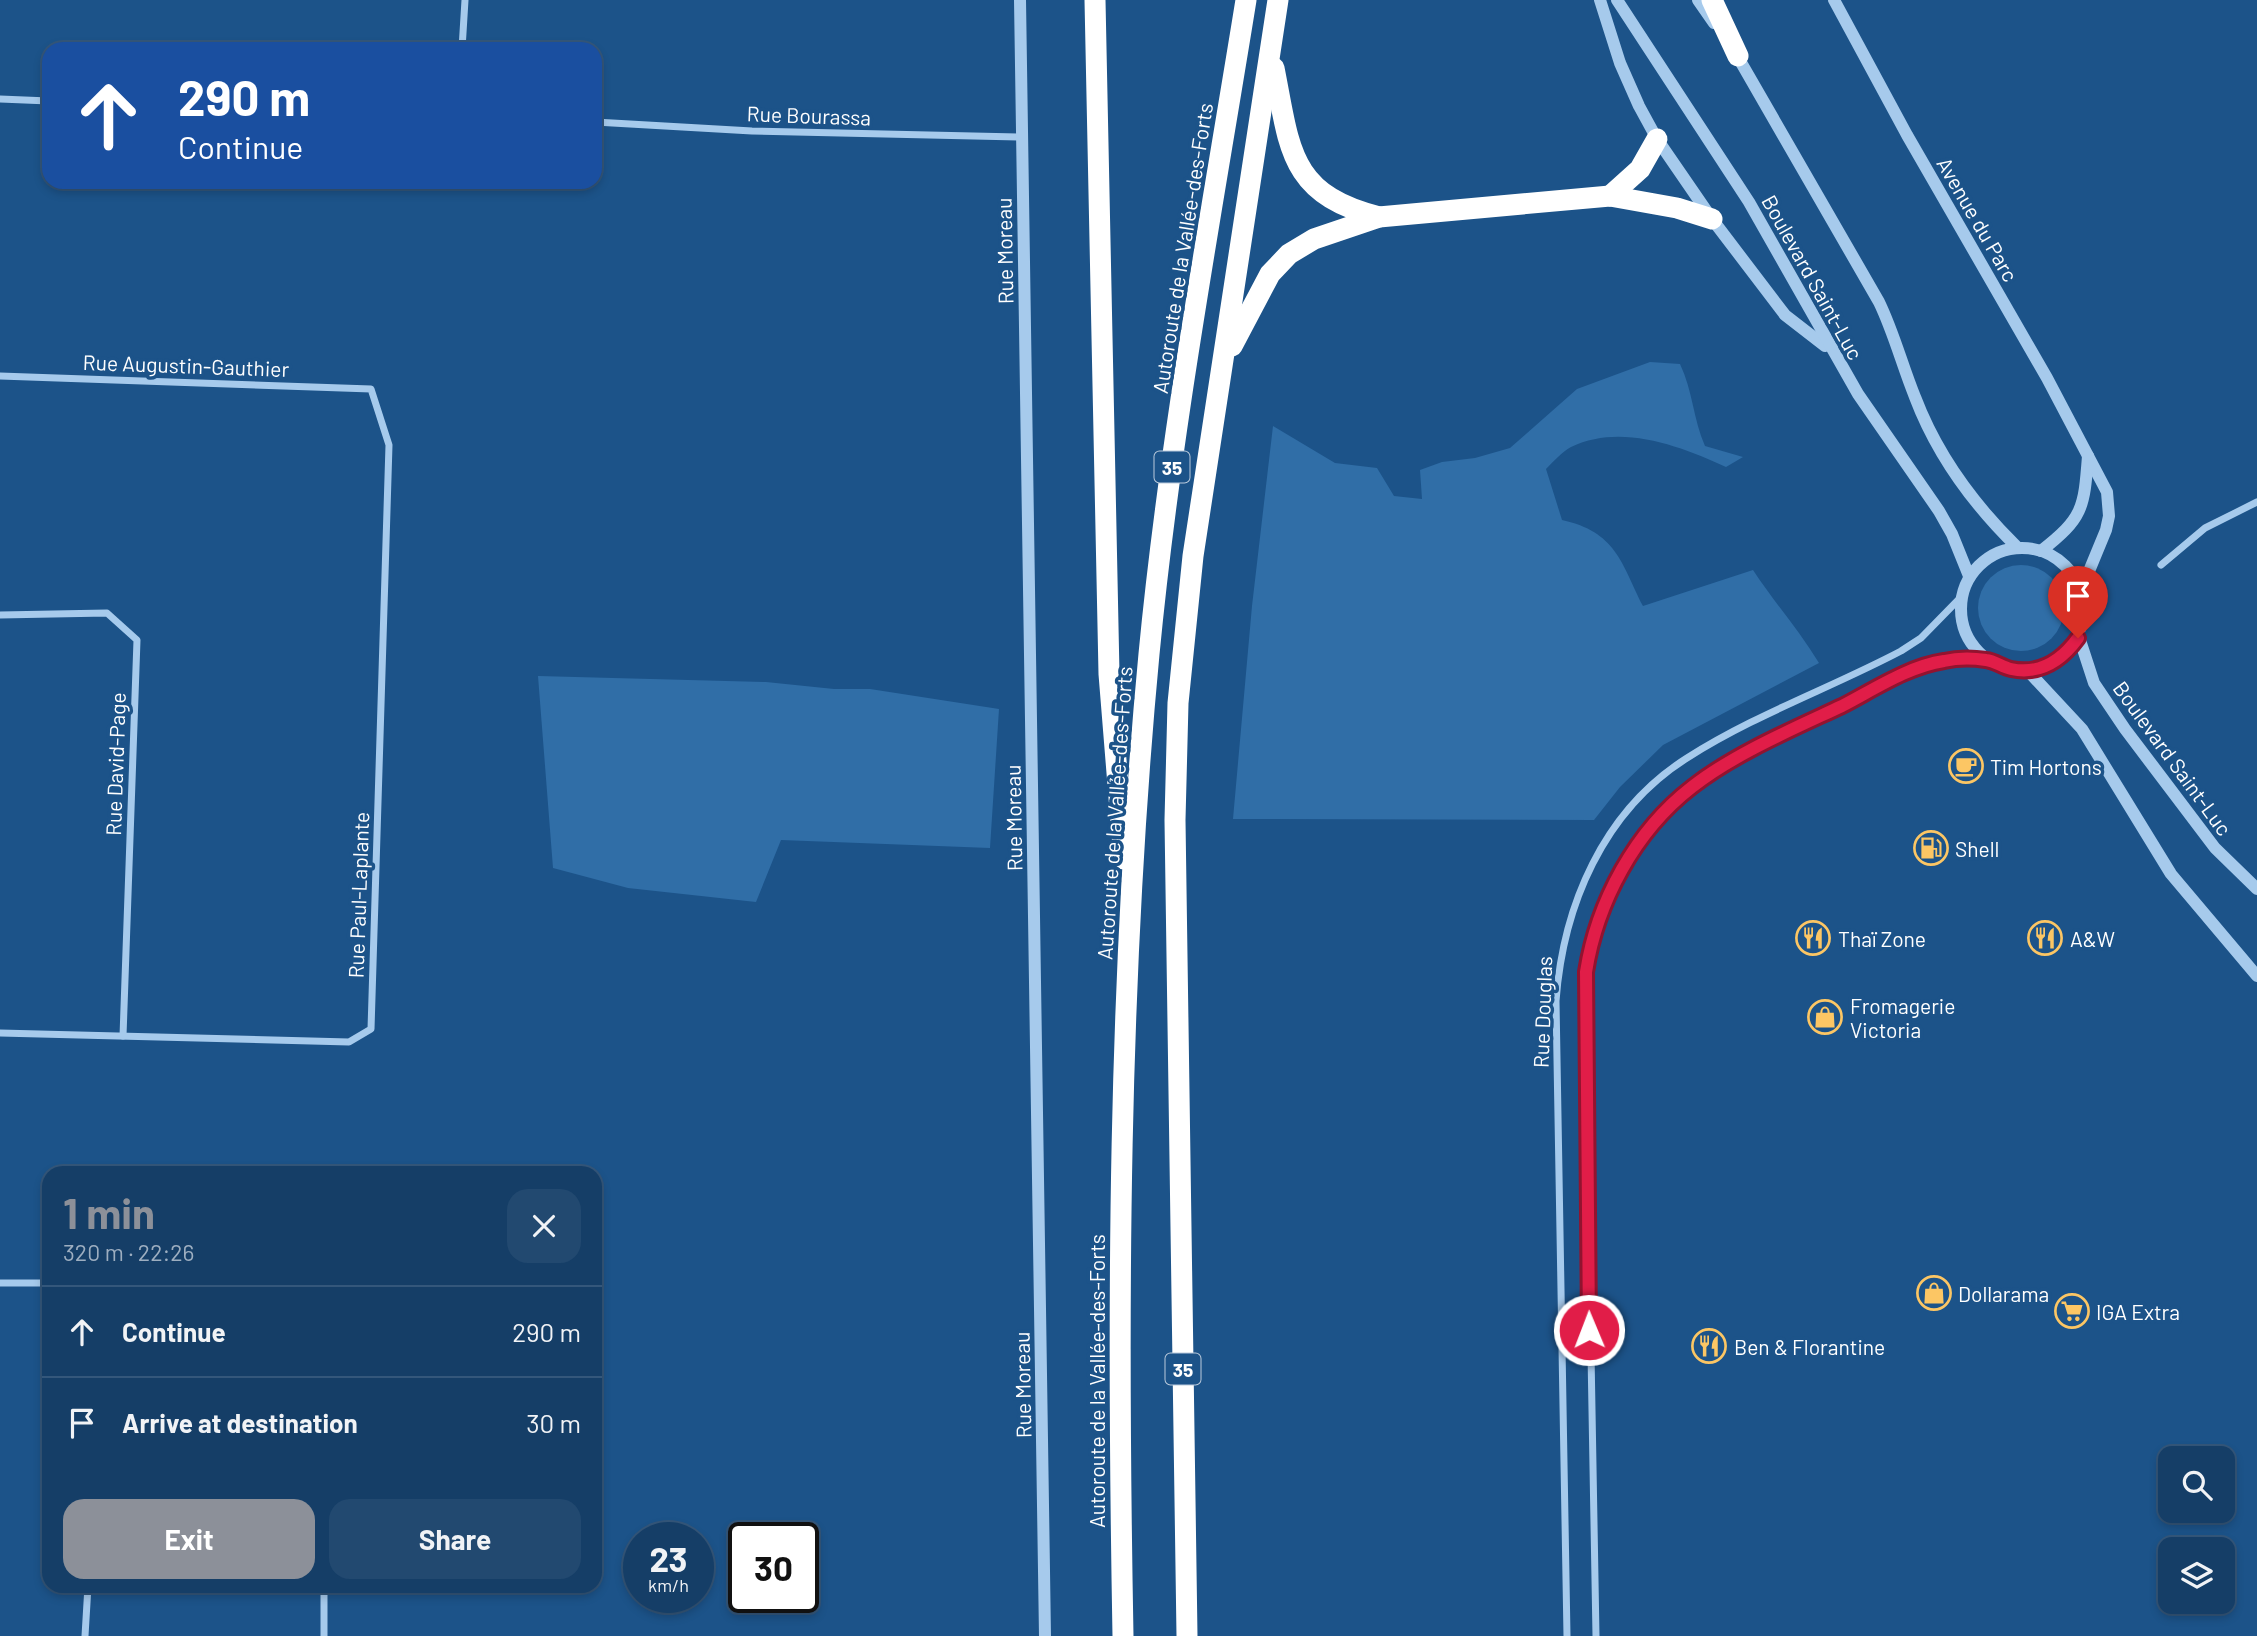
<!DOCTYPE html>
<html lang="en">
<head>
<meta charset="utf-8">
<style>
  :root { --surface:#153e67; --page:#224970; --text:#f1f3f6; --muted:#9daec0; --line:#34577b; --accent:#8c9099 }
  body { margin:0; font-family:Barlow,sans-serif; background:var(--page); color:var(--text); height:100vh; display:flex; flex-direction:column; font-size:26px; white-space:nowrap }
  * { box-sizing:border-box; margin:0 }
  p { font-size:23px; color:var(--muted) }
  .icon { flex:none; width:38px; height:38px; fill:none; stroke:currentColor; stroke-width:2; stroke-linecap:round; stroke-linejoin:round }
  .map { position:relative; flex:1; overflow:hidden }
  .sheet { position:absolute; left:42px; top:1166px; width:560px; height:427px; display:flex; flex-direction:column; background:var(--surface); border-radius:21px; box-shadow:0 4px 10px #0003,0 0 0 2px var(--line) }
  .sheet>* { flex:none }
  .hud { position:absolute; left:42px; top:42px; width:560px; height:147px; border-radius:21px; box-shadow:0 4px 10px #0003,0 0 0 2px var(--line); background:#1a4fa0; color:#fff; overflow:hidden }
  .controls { position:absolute; left:2158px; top:1446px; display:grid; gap:14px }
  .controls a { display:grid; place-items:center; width:77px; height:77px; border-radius:14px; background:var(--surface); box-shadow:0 4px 10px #0003,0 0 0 2px var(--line); font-size:35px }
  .speed { position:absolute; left:623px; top:1522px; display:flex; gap:14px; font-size:35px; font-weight:700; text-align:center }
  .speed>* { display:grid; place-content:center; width:91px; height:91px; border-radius:50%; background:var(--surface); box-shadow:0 4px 10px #0003,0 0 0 2px var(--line); line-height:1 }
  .speed small { font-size:18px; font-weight:400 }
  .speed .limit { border:4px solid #111; border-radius:10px; background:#fff; color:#111 }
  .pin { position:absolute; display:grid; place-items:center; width:60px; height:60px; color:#fff; margin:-72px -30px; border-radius:50% 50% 50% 0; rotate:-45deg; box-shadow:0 0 7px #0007 }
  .pin .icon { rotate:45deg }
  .me { position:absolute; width:77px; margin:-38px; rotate:359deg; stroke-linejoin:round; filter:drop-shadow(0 0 5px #0008) }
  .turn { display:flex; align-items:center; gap:24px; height:147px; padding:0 21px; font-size:32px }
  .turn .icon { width:91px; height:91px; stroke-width:2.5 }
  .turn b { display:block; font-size:49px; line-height:60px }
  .round { display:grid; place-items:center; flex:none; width:74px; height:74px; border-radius:21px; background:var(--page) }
  .head { display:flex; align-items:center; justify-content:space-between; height:119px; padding:0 21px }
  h1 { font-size:42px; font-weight:700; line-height:52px; color:var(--accent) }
  .primary-button { display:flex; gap:14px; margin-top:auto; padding:14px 21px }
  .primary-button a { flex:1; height:80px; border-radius:21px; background:var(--accent); color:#fff; font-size:28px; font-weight:700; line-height:80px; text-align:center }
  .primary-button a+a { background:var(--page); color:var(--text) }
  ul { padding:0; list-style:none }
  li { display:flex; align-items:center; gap:21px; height:91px; padding:0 21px; border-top:2px solid var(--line) }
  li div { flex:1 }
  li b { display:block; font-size:26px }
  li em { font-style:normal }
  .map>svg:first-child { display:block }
  .green { fill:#306ea7 }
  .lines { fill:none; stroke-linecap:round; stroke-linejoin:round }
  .minor { stroke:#a6caec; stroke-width:7 }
  .tertiary { stroke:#a6caec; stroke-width:12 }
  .motorway { stroke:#fff; stroke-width:21 }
  .route-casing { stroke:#92132f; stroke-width:18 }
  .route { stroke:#e11d48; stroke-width:12 }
  .labels { text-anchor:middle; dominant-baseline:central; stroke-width:7; stroke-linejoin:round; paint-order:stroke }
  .shield { fill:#1c5389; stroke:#bbcbdc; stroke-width:2 }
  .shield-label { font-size:19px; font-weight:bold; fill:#fff }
  .street-label { font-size:21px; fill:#fff; stroke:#1c5389 }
  .poi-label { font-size:21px; fill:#fff; stroke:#1c5389; text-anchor:start }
</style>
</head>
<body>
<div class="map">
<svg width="2257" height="1636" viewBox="0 0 2257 1636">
  <rect width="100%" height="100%" fill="#1c5389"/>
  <g class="green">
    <path d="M1650,362L1680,364C1693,391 1693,419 1705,446L1743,457L1726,467C1680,446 1621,423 1571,447C1562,452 1553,462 1546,469L1562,520C1616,532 1621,562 1643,606L1753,570C1774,602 1799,630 1819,663L1663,745L1620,787L1594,820L1233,819L1252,606L1273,426L1335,463L1377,468L1394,496L1422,499L1420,470L1442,462L1475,458L1510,448L1577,389Z"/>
    <circle cx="2021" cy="608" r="43"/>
    <path d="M538,676L766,682L834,689H870L999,709L990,848L781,840L756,902L628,888L553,868Z"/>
  </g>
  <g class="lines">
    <g class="minor">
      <path d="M462,49L465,0"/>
      <path d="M0,99L49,101"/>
      <path d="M595,122L752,131L1022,137"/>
      <path d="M0,376L371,389L389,445L371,1029L349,1042L0,1033"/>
      <path d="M2161,565L2205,528L2257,502"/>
      <path d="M0,615L107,613L137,640L123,1036"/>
      <path d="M0,1283H49"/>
      <path d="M324,1586V1636"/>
      <path d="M85,1636L88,1586"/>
      <path d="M1567,1636L1556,1001C1563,906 1603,811 1687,758C1754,715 1831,688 1901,651L1921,638L1964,594"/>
      <path d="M1596,1636L1585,1015C1586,927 1622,843 1691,787C1728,757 1791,730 1835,709C1868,693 1905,668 1941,661C1957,658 1973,659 1989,660"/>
    </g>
    <g class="tertiary">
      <path d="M1020,0L1045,1636"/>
      <path d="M1600,0L1620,63L1639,106L1657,139L1712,219L1785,315L1825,346"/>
      <path d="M1617,0L1749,202L1858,394L1939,511L1952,534L1969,576"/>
      <path d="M1698,0L1714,23"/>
      <path d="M1834,0L1907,135L2047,378L2107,492L2109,516L2106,530L2080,593"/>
      <path d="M1735,52L1879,302C1894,333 1902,365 1915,397C1937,455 1973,504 2017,547"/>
      <circle cx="2022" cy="609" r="61"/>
      <path d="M2041,551C2083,518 2084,509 2088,456"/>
      <path d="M2079,637L2094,683L2125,729L2215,848L2257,889"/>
      <path d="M2028,671L2082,729L2171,874L2257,976"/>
    </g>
    <g class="motorway">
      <path d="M1095,0L1109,674L1124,859"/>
      <path d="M1712,0L1738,56"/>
      <path d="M1274,68C1290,148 1288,194 1379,217"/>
      <path d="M1610,196L1640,169L1657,139"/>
      <path d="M1232,346L1270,274L1289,254L1314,239L1379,217L1610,196L1677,208L1712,219"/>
      <path d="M1123,1636C1117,1308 1118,980 1149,654C1170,435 1211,217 1246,0"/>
      <path d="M1187,1636L1175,820L1178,703L1193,556L1278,0"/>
    </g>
  </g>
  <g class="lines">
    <g class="route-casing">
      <path id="route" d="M1589,1330L1586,972C1597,902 1635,831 1692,787C1734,754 1793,729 1842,706C1873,690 1909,666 1944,661C1957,658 1973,658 1986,660C1995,661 2002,667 2011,669C2040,675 2062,660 2078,638"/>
    </g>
    <use href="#route" class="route"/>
  </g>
  <defs>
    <g id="cafe-ring" transform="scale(1.75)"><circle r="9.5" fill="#1c5389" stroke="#fcc664" stroke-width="1.5"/><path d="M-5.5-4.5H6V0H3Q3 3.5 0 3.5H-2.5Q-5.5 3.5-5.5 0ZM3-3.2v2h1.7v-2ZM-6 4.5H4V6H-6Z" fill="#fcc664"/></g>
    <g id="fuel-ring" transform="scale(1.75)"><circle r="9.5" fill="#1c5389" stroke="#fcc664" stroke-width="1.5"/><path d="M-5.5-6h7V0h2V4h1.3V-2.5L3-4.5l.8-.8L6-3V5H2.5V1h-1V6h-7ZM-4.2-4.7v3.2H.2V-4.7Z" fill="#fcc664"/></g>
    <g id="restaurant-ring" transform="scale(1.75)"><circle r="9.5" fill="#1c5389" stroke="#fcc664" stroke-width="1.5"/><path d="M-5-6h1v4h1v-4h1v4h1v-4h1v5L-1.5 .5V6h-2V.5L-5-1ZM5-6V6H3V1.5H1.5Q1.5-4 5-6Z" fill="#fcc664"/></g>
    <g id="shop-ring" transform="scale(1.75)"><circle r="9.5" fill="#1c5389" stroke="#fcc664" stroke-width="1.5"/><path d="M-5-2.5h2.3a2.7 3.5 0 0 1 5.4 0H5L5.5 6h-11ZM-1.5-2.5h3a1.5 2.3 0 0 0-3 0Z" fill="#fcc664"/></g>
    <g id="supermarket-ring" transform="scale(1.75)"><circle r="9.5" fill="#1c5389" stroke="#fcc664" stroke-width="1.5"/><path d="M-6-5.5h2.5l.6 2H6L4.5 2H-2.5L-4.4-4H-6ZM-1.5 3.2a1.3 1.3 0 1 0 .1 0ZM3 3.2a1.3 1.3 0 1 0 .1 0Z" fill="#fcc664"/></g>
  </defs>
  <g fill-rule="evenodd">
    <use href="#cafe-ring" x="1966" y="766"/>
    <use href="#fuel-ring" x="1931" y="848"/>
    <use href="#restaurant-ring" x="1813" y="938"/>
    <use href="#restaurant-ring" x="2045" y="938"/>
    <use href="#shop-ring" x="1825" y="1017"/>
    <use href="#shop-ring" x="1934" y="1293"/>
    <use href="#supermarket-ring" x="2072" y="1311"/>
    <use href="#restaurant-ring" x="1709" y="1346"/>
  </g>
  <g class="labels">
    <g class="shield">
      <rect x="1154.5" y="451.5" width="35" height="31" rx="5"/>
      <rect x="1165.5" y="1353.5" width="35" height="31" rx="5"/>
    </g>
    <g class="shield-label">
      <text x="1172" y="467">35</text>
      <text x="1183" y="1369">35</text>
    </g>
    <g class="street-label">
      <text transform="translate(809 115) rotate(2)">Rue Bourassa</text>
      <text transform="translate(1978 219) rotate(60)">Avenue du Parc</text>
      <text transform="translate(1182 248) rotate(-81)">Autoroute de la Vallée-des-Forts</text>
      <text transform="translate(1004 251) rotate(-91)">Rue Moreau</text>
      <text transform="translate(1813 277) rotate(61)">Boulevard Saint-Luc</text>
      <text transform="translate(186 365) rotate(2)">Rue Augustin-Gauthier</text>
      <text transform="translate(2173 758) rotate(54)">Boulevard Saint-Luc</text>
      <text transform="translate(115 764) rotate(-88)">Rue David-Page</text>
      <text transform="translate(1114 813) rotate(-86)">Autoroute de la Vallée-des-Forts</text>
      <text transform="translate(1013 818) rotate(-91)">Rue Moreau</text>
      <text transform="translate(358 895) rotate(-88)">Rue Paul-Laplante</text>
      <text transform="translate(1542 1012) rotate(-88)">Rue Douglas</text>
      <text transform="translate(1096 1381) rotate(-90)">Autoroute de la Vallée-des-Forts</text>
      <text transform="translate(1022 1385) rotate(-91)">Rue Moreau</text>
    </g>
    <g class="poi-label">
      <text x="1990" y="766">Tim Hortons</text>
      <text x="1955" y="848">Shell</text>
      <text x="1838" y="938">Thaï Zone</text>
      <text x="2070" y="938">A&amp;W</text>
      <text x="1850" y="1005">Fromagerie<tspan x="1850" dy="24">Victoria</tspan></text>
      <text x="1958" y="1293">Dollarama</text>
      <text x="2096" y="1311">IGA Extra</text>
      <text x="1734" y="1346">Ben &amp; Florantine</text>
    </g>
  </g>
</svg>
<div class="controls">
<a><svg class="icon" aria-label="search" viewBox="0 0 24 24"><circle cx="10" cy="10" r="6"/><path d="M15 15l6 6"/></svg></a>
<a><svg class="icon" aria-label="layers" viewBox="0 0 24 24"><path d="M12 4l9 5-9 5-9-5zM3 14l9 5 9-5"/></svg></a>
</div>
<div class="speed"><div>23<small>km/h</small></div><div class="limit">30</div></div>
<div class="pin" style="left:2078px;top:638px;background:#d93025"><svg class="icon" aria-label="arrive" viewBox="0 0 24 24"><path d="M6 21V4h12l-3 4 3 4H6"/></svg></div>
<svg class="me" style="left:1589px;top:1330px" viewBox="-20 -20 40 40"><circle r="17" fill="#e11d48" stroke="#fff" stroke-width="3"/><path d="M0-11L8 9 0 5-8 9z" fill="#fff"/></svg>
<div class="hud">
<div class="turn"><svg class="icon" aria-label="ahead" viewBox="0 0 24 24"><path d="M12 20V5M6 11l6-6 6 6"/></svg><div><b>290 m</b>Continue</div></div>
</div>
<section class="sheet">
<div class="head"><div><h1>1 min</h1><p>320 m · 22:26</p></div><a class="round"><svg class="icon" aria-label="close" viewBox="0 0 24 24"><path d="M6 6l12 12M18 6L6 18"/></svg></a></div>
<ul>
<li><svg class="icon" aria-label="ahead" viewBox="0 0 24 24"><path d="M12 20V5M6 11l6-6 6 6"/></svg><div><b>Continue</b></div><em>290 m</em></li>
<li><svg class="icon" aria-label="arrive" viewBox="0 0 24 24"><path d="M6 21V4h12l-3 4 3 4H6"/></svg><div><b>Arrive at destination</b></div><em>30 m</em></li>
</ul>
<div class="primary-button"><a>Exit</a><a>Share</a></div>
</section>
</div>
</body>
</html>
